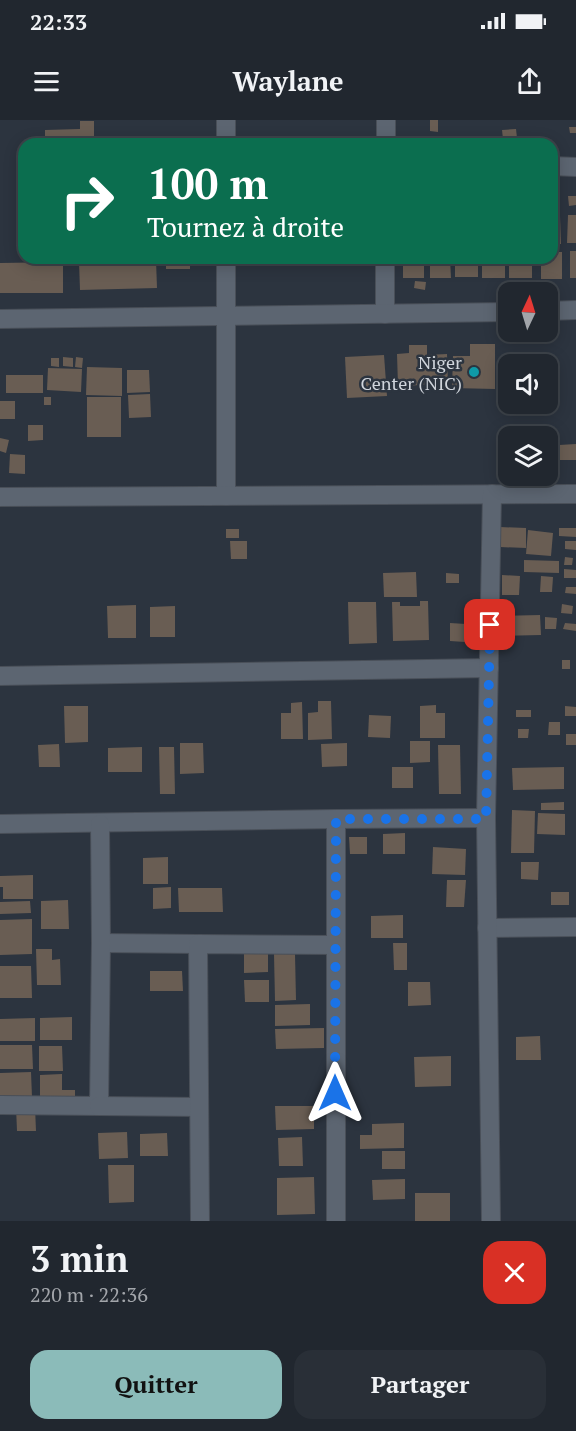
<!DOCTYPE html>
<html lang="fr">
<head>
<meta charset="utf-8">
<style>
  :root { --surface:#21272f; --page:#292f37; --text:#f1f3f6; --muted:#a2a5aa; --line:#3e444b; --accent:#8bbbb9 }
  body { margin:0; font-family:"PT Serif",serif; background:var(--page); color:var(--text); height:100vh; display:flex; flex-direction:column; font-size:22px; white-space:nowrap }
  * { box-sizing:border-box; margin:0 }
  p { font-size:20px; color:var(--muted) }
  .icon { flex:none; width:33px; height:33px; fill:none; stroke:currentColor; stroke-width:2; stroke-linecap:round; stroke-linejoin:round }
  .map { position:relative; height:1101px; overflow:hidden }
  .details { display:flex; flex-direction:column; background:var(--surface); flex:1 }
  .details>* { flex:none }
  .hud { position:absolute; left:18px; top:18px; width:540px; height:126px; border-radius:18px; box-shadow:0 3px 15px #0003,0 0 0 2px var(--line); background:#0b6e4f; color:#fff; overflow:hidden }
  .needle { width:39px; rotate:4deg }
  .controls { position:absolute; left:498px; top:162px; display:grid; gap:12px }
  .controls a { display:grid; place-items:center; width:60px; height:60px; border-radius:12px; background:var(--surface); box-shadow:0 3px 15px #0003,0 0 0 2px var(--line); font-size:30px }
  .pin { position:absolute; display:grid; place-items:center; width:51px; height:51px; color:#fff; margin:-26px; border-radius:12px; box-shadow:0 3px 9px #0006 }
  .me { position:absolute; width:66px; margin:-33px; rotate:0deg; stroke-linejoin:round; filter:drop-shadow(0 0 4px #0008) }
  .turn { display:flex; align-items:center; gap:21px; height:126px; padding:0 30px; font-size:27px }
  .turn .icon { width:78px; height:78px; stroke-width:2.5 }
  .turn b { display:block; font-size:42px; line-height:51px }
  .round { display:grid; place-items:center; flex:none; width:63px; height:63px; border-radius:18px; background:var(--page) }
  .headline { display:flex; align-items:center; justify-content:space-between; height:102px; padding:0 30px }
  h1 { font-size:36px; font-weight:600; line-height:45px }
  .button { display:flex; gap:12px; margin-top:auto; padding:12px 30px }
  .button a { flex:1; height:69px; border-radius:18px; background:var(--accent); color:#111; font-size:24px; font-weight:600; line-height:69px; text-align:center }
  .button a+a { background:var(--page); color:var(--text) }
  .status { display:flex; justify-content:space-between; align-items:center; height:42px; padding:0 30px; background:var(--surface); direction:ltr }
  .status svg { height:16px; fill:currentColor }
  header { display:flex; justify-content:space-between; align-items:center; height:78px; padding:0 30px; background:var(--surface); font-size:27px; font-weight:600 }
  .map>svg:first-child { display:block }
  .building { fill:#695d53 }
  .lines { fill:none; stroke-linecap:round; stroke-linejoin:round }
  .street-casing { stroke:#494f58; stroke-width:20 }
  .street { stroke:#5c6571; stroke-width:18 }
  .route { stroke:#1a73e8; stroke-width:10; stroke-dasharray:0 18 }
  .culture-dot { fill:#0f9aa8; stroke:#2c343f; stroke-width:2 }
  .labels { text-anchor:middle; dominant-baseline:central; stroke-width:5; stroke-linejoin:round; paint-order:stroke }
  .poi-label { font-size:18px; fill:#d0d5dc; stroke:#2c343f; text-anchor:end }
</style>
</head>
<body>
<div class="status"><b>22:33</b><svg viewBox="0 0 49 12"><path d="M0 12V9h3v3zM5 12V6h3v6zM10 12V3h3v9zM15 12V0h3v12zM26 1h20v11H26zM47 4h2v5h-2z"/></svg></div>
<header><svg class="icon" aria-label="menu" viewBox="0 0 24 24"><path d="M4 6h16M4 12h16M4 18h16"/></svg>Waylane<svg class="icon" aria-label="share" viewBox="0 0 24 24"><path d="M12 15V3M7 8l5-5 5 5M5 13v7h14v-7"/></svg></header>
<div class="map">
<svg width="576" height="1101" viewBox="0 0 576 1101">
  <rect width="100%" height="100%" fill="#2c343f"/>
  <g class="building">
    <path d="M430,0H438V12L430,11Z"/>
    <path d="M80,1H94V24H45V10L80,9Z"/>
    <path d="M569,7H576V13H570Z"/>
    <path d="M516,9L517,18L503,19L502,10Z"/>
    <path d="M568,76H576V85L569,86Z"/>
    <path d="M568,95H576V123H567Z"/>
    <path d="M552,96H560L561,124H552Z"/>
    <rect x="570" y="131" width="6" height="27"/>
    <path d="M552,132H562V159H541V138H552Z"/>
    <rect x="166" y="138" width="24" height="11"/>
    <rect x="403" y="138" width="21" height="20"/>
    <path d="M430,138H450L451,158H430Z"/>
    <rect x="455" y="138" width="23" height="19"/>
    <rect x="482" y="138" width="23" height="20"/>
    <rect x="509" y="138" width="23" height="20"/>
    <path d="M156,140L157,168L80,170L79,142Z"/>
    <path d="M63,142V173H0V143Z"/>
    <path d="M415,161L426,162L425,170L414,168Z"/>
    <path d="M470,224H495V269L452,268L453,236H470Z"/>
    <path d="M409,225H427V235L447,234L448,264L398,266L397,234L409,233Z"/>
    <path d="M384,235L387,276L347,278L345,237Z"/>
    <path d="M63,237L73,238V247L63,246Z"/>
    <path d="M76,237L83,238L82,248L75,247Z"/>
    <path d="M51,238H59V247L51,246Z"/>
    <path d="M87,247L122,248V276L86,275Z"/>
    <path d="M48,248L82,249L81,272L47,270Z"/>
    <path d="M127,250H149L150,272L127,273Z"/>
    <rect x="6" y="255" width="37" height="18"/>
    <path d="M150,274L151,297L129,298L128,275Z"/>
    <rect x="44" y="277" width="7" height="8"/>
    <rect x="87" y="277" width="34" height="40"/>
    <rect x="0" y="281" width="15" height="18"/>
    <path d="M28,305H43V320L28,321Z"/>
    <path d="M0,318L9,320L6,333L0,331Z"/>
    <path d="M576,324V340H559V325Z"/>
    <path d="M10,334L25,335V354L9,353Z"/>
    <path d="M500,407L526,408V428L500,427Z"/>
    <path d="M559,408H576V417L559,416Z"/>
    <rect x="226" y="409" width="13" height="9"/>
    <path d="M528,410L553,413L551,436L526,434Z"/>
    <path d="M230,421H247V439H231Z"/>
    <path d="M565,421H576V430L565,429Z"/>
    <path d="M565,437L573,438L572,445H564Z"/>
    <path d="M524,440L559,441V453L524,452Z"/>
    <path d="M564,449L576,450V458H564Z"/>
    <path d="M416,452L417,477H384L383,453Z"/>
    <path d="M446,453L459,454V463H446Z"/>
    <path d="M502,455L520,456L519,475H502Z"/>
    <path d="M541,456L553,457L552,472H540Z"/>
    <path d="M566,467H576V474L565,473Z"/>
    <path d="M420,481H428L429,520L393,521L392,482H400V486H420Z"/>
    <path d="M348,482H376L377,523L349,524Z"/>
    <path d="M562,484L573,486L572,494L561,493Z"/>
    <path d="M136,485V518H108L107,486Z"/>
    <path d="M175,486V517H150V487Z"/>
    <path d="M540,495L541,515L502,516L501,496Z"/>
    <path d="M545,497L557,498L556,509H545Z"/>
    <path d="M450,503L466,504L465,522L450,521Z"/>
    <path d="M565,503L576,504V511L563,509Z"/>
    <rect x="562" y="540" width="8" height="9"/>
    <path d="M318,581H331L332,619L308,620V593L318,592Z"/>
    <path d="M302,582L303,619H281V593H291V583Z"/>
    <path d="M436,585V593H445V618H420V586Z"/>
    <path d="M64,586H88V622L65,623Z"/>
    <path d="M565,586L576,587V596H565Z"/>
    <rect x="516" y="590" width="15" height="7"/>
    <path d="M369,595L391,596L390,618L368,617Z"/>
    <path d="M549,602H560V615H548Z"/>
    <path d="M518,609H529L528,618H518Z"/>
    <rect x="566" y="614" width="10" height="11"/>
    <path d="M410,621H430V642L410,643Z"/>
    <path d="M180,623H203L204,653L180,654Z"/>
    <path d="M347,623V646L322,647L321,624Z"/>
    <path d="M59,624L60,647H39L38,625Z"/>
    <path d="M438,625H460L461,674H439Z"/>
    <path d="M142,627V652H108V628Z"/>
    <path d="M159,627H174L175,674H160Z"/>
    <rect x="392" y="647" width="21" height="21"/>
    <path d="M564,647V669L513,670L512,648Z"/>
    <path d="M564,682V690H541V683Z"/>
    <path d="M512,690L535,691L534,733H511Z"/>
    <path d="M538,693L565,694V715L537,714Z"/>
    <path d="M405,713V734H383V714Z"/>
    <path d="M349,717H367V734H350Z"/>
    <path d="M433,727L466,729L465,755L432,754Z"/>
    <path d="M168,737V764H143V738Z"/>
    <path d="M521,742H539L538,760L521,759Z"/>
    <path d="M33,755V779H3V767H0V756Z"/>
    <path d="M447,760H466L464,787H446Z"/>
    <path d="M171,767V788L153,789V768Z"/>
    <path d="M178,768H222L223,792H179Z"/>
    <rect x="551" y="772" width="18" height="13"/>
    <path d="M68,780L69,809H41V781Z"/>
    <path d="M30,781L31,793L0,794V782Z"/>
    <path d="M403,795V818H371V796Z"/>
    <path d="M32,799V834L0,835V800Z"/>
    <path d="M393,823H407V850H394Z"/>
    <path d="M36,829H52V840L60,839L61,865H37Z"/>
    <path d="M244,829H268V852L244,853Z"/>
    <path d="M274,834H295L296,880L275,881Z"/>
    <path d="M0,846H31L32,878H0Z"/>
    <path d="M150,851H182L183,871H150Z"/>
    <path d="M244,860H269V882H245Z"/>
    <path d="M408,862H430L431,885L408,886Z"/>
    <path d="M310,884V905L275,906V885Z"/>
    <path d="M72,897V920H40V898Z"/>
    <path d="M35,898V921H0V899Z"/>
    <path d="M324,908V928L276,929L275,909Z"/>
    <path d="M540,916L541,940H516V917Z"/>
    <path d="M0,925H32L33,949H0Z"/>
    <path d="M39,926H62L63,951H39Z"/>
    <path d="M451,936V966L415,967L414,937Z"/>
    <path d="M31,952L32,977H0V953Z"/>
    <path d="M62,954V970H75V978H40V955Z"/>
    <path d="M275,986H314V1009L276,1010Z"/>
    <path d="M16,987H35L36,1011H17Z"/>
    <path d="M404,1003V1028L360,1029V1015H372V1004Z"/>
    <path d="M127,1012L128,1038L99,1039L98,1013Z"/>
    <path d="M167,1013L168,1036H140V1014Z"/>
    <path d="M302,1017L303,1046H279L278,1018Z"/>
    <rect x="382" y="1031" width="23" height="18"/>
    <path d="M108,1045H134V1082L109,1083Z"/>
    <path d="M314,1057L315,1094L277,1095V1058Z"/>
    <path d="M405,1059V1079L373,1080L372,1060Z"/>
    <rect x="415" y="1073" width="35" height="28"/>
  </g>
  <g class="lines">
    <g class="street-casing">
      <g id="street">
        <path d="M226,0V24"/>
        <path d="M386,24V0"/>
        <path d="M552,46L576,47"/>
        <path d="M548,191L576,190"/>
        <path d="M385,194V138"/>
        <path d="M0,199L508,192"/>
        <path d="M226,376V138"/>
        <path d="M0,377L576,374"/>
        <path d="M0,556L489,548"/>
        <path d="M336,699V1101"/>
        <path d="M0,704L336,699L486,698"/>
        <path d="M487,808L576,807"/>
        <path d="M101,823L198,824"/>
        <path d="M0,985L99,986L101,823L100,704"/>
        <path d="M99,986L199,987"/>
        <path d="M200,1101L198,824L335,825"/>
        <path d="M491,1101L486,698L492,374"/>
      </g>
    </g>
    <use href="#street" class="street"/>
  </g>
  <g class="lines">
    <path class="route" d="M335,973L336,699H486L490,505"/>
  </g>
  <circle class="culture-dot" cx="474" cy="252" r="6"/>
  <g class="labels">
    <g class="poi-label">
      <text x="462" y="242">Niger<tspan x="462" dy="21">Center (NIC)</tspan></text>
    </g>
  </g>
</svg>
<div class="controls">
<a><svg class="needle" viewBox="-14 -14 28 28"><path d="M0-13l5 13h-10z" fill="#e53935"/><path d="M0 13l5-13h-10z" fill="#a2a5aa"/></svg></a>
<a><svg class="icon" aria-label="sound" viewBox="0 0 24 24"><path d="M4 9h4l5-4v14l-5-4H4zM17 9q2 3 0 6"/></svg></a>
<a><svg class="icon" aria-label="layers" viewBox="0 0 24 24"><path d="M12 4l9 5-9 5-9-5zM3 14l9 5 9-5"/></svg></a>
</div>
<div class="pin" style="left:490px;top:505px;background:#d93025"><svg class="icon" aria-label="arrive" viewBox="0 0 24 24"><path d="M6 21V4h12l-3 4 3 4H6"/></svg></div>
<svg class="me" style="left:335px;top:973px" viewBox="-20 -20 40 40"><path d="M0-17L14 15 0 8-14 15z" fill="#1a73e8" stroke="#fff" stroke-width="4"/></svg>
<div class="hud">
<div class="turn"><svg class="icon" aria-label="right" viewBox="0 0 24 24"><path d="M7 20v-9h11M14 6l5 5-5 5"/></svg><div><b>100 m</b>Tournez à droite</div></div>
</div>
</div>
<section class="details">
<div class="headline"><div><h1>3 min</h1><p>220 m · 22:36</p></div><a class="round" style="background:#d93025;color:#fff"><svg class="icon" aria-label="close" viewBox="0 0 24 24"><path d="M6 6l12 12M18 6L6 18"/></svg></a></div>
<div class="button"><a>Quitter</a><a>Partager</a></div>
</section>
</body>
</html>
